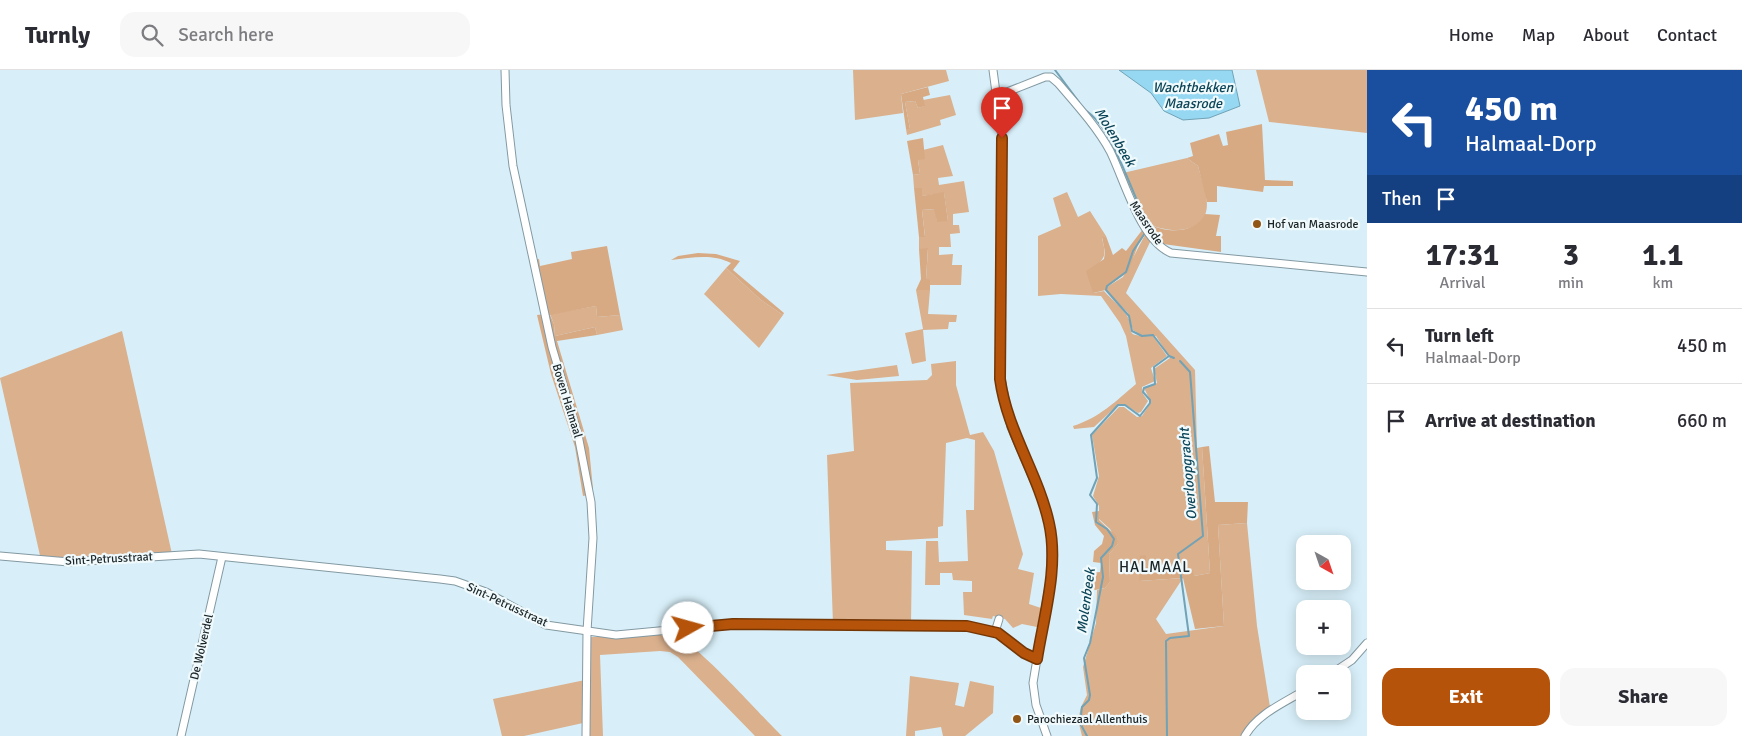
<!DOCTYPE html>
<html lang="en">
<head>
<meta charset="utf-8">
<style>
  :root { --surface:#fff; --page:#f7f7f7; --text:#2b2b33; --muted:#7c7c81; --line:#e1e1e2; --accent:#b45309 }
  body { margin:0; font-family:Signika,sans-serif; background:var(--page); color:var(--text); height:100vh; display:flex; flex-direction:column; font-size:19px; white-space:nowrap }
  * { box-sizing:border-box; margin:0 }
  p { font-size:16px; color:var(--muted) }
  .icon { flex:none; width:28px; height:28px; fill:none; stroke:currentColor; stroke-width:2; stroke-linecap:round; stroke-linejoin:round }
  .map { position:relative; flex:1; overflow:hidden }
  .panel { display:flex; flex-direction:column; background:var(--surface); width:375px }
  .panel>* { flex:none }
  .guide { background:#1a4fa0; color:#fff; overflow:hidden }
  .needle { width:32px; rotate:140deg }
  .fabs { position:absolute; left:1296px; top:465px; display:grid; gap:10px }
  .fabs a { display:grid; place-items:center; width:55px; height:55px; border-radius:10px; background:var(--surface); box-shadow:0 2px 12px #0003; font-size:25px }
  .pin { position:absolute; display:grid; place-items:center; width:42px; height:42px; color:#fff; margin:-51px -21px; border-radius:50% 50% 50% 0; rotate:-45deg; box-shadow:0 0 5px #0007 }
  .pin .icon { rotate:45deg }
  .me { position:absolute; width:55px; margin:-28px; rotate:83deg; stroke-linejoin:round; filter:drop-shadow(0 0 4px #0008) }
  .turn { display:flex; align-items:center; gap:18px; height:105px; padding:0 15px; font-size:22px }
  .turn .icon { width:65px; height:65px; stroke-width:2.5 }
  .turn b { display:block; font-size:35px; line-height:42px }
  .then { display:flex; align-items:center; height:48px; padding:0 15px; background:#0003; gap:10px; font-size:19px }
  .eta { display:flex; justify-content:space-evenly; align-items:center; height:85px; text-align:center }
  .eta b { font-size:30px; font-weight:700; line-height:35px }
  .cta { display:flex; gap:10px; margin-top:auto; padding:10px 15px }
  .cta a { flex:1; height:58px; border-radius:15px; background:var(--accent); color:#fff; font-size:20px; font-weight:700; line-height:58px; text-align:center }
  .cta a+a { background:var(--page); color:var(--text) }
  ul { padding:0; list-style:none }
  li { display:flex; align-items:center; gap:15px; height:75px; padding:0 15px; border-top:1px solid var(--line) }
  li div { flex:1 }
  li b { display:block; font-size:19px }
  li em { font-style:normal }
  header { display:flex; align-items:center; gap:30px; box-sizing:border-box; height:70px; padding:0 25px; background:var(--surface); border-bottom:1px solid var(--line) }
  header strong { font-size:24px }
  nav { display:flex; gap:28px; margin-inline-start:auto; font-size:18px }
  .search { width:350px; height:45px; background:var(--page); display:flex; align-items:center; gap:12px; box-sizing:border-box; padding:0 18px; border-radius:15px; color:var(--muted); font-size:19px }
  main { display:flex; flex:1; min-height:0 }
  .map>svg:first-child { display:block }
  .green { fill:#dab08d }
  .forest { fill:#d8aa84 }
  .water { fill:#96d8f2; stroke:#71a2b5 }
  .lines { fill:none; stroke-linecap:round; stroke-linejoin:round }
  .stream { stroke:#71a2b5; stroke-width:2 }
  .minor-casing { stroke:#8399a2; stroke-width:9 }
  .minor { stroke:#fff; stroke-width:7 }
  .route-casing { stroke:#753606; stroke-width:12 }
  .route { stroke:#b45309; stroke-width:9 }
  .poi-dot { fill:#915515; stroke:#f0fafd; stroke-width:2 }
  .labels { text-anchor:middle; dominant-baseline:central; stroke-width:4.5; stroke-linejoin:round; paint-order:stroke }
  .street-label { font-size:12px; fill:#1a2326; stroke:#f0fafd }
  .poi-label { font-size:12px; fill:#1a2326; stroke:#f0fafd; text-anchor:start }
  .water-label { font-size:14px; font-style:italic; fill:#0c4557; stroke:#f0fafd }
  .quarter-label { font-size:15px; letter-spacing:1px; fill:#1a2326; stroke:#f0fafd }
</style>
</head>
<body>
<header>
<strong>Turnly</strong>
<div class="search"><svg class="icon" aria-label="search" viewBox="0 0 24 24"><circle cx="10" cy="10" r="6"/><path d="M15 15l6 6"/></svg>Search here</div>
<nav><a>Home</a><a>Map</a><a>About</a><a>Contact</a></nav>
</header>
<main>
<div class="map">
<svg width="1367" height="666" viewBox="0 0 1367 666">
  <rect width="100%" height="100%" fill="#d8eff9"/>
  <g class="green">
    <path d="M853,0H946L949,11L901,24L903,43L855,50Z"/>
    <path d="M1256,0H1367V63L1269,52Z"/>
    <path d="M950,25L956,45L940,50L941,55L907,65L906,59H910L905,32L915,31L918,38L924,36L923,30Z"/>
    <path d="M943,75L953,106L938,108L939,115L964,111L969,142L953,144V155H959L960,163L950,164L951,177H939V185L953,184L952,195H962L961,215H930V210H926L928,179H919V167L925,166L922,140L935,139L937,151H948L944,123L922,126V118H914L913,105L920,104L918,90L923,80Z"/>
    <path d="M1187,88L1198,96C1201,109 1210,129 1206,142C1199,166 1163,162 1147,153L1123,103Z"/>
    <path d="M1067,122L1078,147L1090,141L1106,166L1102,168C1104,179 1108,185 1098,194L1093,223L1104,221C1111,229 1120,235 1126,244C1138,262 1119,266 1153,266L1167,286L1151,298L1155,311L1142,317L1143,324L1148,331L1141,342L1138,343L1124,334H1119L1094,357L1074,359L1073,356C1099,348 1116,331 1136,314L1126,266L1120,253L1101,226L1061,224L1038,226V166L1061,156L1053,128Z"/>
    <path d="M1146,163L1151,170L1126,223L1195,300L1197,378L1202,377L1210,503L1194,506L1183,501L1182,494L1146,497V485L1139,511L1183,508L1156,549L1166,564L1224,556L1218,455L1247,453L1257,556L1270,637L1253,649L1241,666H1082L1078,650L1081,637L1087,625L1083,597L1096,553L1097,520L1105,518L1110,512L1109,484L1118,474L1110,459L1099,449V436L1093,426L1099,406L1092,365L1119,337H1124L1137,347L1142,346L1151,332L1144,318L1157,313L1154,299L1170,288L1156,266L1141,265L1133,260L1128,243L1106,220L1107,217L1123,207Z"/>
    <path d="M726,198L761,230L783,245L759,278L704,224Z"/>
    <path d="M916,220H930L928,244L957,245L956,252H949L948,259L923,260L926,291L912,294L905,263L923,259Z"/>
    <path d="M596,236L597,247L620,245L623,260L597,265L595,257L555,266L554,254L550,244Z"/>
    <path d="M122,261L172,484L83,490H41L0,308Z"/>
    <path d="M956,291V315L970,365L983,362L994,381L1023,484L1018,499L1034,503L1029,534L1041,538L1037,557L1022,554L1013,558L1005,549L993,546L992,549L964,545L963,522H972V511L953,510L952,503H940V515H925L926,471H938L939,492L968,491L966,440H974L975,370L967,368L946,373L943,456L938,457V468L886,471V480L912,481L911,554H833L827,385L854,381L850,313L927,310L932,305L931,294Z"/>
    <path d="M897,295L899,306L857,310L826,305Z"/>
    <path d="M669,562C693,568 760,645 782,666H755L678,587L670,582L660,581L600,585L603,666H587L589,567H634Z"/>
    <path d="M910,606L959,613L955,635L964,637L970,611L994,616L993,643L965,666H943L941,657L915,661V666H906Z"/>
    <path d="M585,610L583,653L524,666H502L493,629Z"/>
  </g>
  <g class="forest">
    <path d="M928,17L930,25L923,27L925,36L918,38L915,31L905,32L910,59H906L901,24Z"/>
    <path d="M1262,54L1265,110L1293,111V116H1264L1263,122L1217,116V132H1207L1198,96L1187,88L1193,86L1190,73L1219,64L1223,76L1228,75L1226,62Z"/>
    <path d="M923,68L925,89L918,90L920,104L913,105L907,71Z"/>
    <path d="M914,118H922V126L944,122L948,151L937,152L934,139L922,140L925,167H919Z"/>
    <path d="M1205,144L1220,145L1216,166H1221V182L1163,174L1147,153C1164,163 1195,165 1205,144Z"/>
    <path d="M1143,159L1146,163L1138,175L1128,202L1107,217L1106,220L1093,223L1086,201L1104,189L1105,182L1102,167L1106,166L1113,185L1122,178L1126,181Z"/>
    <path d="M607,176L620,245L597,247L596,236L550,245L554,254L555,266L595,257L597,265L557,271L589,378L593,419H590L580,364L552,272L549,273L578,374L588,425L583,426L575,377L551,304L537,245L546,244L535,190L539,189L540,196L572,189L571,182Z"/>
    <path d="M928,178L926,209L930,210V220H916L921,209L919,179Z"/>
    <path d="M698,183L716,184L740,191L733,200L784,243L783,245L761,230L726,198L731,193C711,183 692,188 671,190L678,186Z"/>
    <path d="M1209,376L1215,432H1248L1247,453L1218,455L1224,556L1195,559L1183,508L1139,511L1140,486L1146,485V497L1182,494L1183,501L1193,500L1194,506L1210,503L1202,377Z"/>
    <path d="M1099,441V450L1116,466L1118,474L1109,484L1110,512L1105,518L1095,520L1088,513L1090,503L1100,502L1101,493L1093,492L1094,481L1102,474L1104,466L1095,455L1092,442Z"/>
  </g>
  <path class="water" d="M1119,0H1232L1240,36L1209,48L1183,50L1164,41L1151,23Z"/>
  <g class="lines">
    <g class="stream">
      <path d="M1055,0L1079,32"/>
      <path d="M1085,40C1112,56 1131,122 1146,150"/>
      <path d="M1169,286L1174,288"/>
      <path d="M1087,666L1080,653L1082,637L1089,630L1090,625L1084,588L1090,573L1103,507L1101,488L1112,476L1114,469L1107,459L1096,452L1097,434L1090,425L1097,408L1091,365L1118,335H1125L1140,346L1150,333V330L1143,322L1144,318L1155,314L1154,297L1169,286L1153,265L1142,266L1132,261L1129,246L1106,220L1107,216L1126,202L1133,181L1145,163"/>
      <path d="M1167,666L1166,571L1170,568L1189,566L1178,484L1203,466L1190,302L1180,291"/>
    </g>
    <g class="minor-casing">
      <g id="minor">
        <path d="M505,0L506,35L513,96L552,277L578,365L591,432L593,468L587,561L586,666"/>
        <path d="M993,0L1002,68L1001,309L1011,357L1042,429L1051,463V504L1033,613L1036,635L1047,666"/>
        <path d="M997,26L1045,7H1051L1058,13C1076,34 1097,57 1110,81C1124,109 1140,170 1171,183L1367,202"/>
        <path d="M0,486L69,492L199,484L440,509L455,511L486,522L546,555L616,565L733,554L967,556L998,563L1024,583L1037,589"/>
        <path d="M995,562L999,549"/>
        <path d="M1331,604L1352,590L1367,573"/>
        <path d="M181,666L222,487"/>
        <path d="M1245,666C1257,644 1284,633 1305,620"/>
      </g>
    </g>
    <use href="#minor" class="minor"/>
  </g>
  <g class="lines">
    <g class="route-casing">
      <path id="route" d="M688,558L733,554L967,556L998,563L1024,583L1037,589C1044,545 1059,497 1049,453C1038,403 1007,361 1000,309L1002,68"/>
    </g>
    <use href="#route" class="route"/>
  </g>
  <g class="poi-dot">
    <circle cx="1257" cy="154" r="5"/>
    <circle cx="1017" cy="649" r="5"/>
  </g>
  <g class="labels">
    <g class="street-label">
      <text transform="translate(1146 153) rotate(56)">Maasrode</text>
      <text transform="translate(567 331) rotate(73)">Boven Halmaal</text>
      <text transform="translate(109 489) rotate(-3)">Sint-Petrusstraat</text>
      <text transform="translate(507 535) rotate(25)">Sint-Petrusstraat</text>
      <text transform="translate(202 577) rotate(-77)">De Wolverdel</text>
    </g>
    <g class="poi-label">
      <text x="1267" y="154">Hof van Maasrode</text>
      <text x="1027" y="649">Parochiezaal Allenthuis</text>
    </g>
    <g class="water-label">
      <text x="1193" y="17">Wachtbekken<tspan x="1193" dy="16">Maasrode</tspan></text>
      <text transform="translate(1115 67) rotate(59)">Molenbeek</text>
      <text transform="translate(1188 404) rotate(-95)">Overloopgracht</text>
      <text transform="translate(1086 531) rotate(-82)">Molenbeek</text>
    </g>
    <g class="quarter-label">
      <text x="1155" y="497">HALMAAL</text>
    </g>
  </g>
</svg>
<div class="fabs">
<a><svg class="needle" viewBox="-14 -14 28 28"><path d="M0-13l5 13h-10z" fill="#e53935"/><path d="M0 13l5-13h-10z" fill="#7c7c81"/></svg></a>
<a>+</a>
<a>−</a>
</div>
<div class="pin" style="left:1002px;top:68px;background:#d93025"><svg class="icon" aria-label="arrive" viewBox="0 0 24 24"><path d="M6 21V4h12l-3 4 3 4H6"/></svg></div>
<svg class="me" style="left:688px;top:558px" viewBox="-20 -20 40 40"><circle r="19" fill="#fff"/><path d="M0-13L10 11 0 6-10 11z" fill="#b45309"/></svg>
</div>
<section class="panel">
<div class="guide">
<div class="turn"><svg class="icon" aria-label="left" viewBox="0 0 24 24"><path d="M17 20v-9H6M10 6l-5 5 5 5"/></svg><div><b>450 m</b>Halmaal-Dorp</div></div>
<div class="then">Then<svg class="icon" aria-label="arrive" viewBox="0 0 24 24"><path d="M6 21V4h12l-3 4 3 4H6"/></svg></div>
</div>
<div class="eta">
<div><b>17:31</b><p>Arrival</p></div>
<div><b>3</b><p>min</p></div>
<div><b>1.1</b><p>km</p></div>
</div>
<ul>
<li><svg class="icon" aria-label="left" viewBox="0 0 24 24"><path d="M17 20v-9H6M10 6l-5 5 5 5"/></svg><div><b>Turn left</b><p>Halmaal-Dorp</p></div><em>450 m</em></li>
<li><svg class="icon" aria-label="arrive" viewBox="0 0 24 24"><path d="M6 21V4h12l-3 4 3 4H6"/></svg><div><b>Arrive at destination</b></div><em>660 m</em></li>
</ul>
<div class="cta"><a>Exit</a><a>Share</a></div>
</section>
</main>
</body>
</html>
